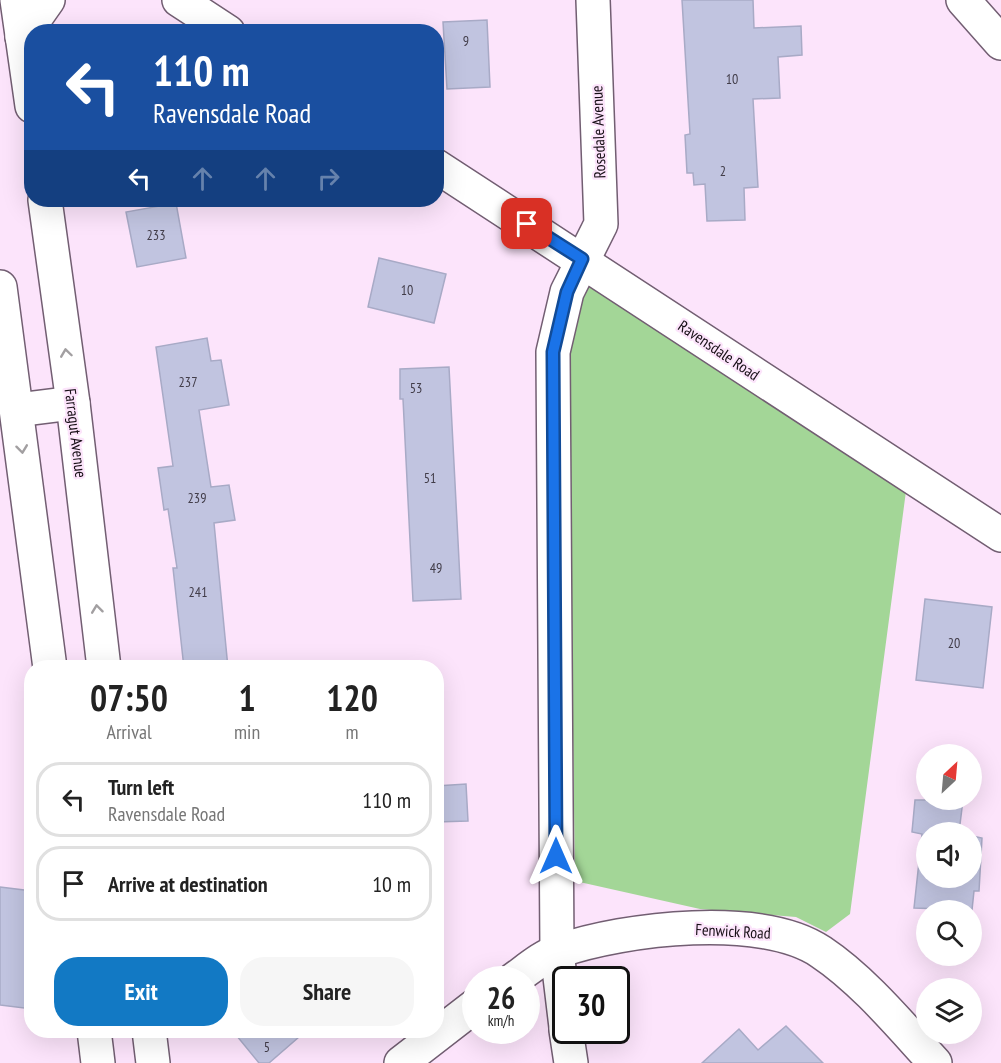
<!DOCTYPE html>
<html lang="en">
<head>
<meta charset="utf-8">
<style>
  :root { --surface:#fff; --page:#f6f6f6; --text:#222; --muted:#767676; --line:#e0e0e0; --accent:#1279c4 }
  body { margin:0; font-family:"PT Sans Narrow",sans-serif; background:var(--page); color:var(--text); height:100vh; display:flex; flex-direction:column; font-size:22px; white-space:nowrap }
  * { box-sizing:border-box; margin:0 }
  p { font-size:20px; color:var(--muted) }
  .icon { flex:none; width:33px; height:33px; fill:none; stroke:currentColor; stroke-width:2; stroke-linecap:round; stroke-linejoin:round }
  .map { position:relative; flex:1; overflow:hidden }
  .sheet { position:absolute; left:24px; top:660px; width:420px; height:378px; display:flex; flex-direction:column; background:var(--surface); border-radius:24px; box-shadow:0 6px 24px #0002 }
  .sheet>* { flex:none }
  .top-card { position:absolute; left:24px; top:24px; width:420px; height:183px; border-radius:24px; box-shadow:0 6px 24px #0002; background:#1a4fa0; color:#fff; overflow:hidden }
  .needle { width:39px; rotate:26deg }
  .tools { position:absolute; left:916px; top:744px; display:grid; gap:12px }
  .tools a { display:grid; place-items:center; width:66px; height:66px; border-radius:50%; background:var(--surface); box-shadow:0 6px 24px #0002; font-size:30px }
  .speed { position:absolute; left:462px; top:966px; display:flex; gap:12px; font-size:30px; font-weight:700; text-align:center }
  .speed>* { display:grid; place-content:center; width:78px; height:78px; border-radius:50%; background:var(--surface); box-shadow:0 6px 24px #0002; line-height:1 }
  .speed small { font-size:15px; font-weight:400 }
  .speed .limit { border:3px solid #111; border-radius:9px; background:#fff; color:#111 }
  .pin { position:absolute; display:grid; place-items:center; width:51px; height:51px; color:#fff; margin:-26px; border-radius:12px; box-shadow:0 3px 9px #0006 }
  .me { position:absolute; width:66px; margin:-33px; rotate:0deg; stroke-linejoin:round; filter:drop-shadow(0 0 4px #0008) }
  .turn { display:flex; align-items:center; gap:21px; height:126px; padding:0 30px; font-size:27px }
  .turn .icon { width:78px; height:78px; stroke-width:2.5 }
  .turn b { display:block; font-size:42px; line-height:51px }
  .lanes { display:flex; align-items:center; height:57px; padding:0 30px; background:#0003; justify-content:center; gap:30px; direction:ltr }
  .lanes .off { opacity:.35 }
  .eta { display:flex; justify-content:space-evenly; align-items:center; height:102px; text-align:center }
  .eta b { font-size:36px; font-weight:700; line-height:42px }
  .primary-button { display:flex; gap:12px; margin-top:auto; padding:12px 30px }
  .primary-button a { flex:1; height:69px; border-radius:24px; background:var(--accent); color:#fff; font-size:24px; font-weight:700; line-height:69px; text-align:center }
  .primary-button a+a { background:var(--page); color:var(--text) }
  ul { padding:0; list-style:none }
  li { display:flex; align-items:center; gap:18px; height:75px; margin:0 12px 9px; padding:0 18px; border:3px solid var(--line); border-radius:24px }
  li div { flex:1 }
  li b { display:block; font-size:22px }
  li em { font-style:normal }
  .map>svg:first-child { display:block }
  .green { fill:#a3d697 }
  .building { fill:#c1c4e0; stroke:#a8aac6; stroke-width:1.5 }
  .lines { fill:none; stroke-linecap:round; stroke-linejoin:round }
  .minor-casing { stroke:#725e72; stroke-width:36 }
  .secondary-casing { stroke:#725e72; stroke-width:36 }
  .minor { stroke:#fff; stroke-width:33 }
  .secondary { stroke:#fff; stroke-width:33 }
  .oneway { stroke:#a29fa1 }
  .route-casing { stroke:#114b97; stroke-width:15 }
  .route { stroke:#1a73e8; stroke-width:10 }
  .labels { text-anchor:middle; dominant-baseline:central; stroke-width:4.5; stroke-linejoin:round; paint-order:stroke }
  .number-label { font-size:14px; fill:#413c48 }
  .street-label { font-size:16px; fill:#160e15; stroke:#fce4fb }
</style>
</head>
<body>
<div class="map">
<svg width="1001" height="1063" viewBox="0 0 1001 1063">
  <rect width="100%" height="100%" fill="#fce4fb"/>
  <path class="green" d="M582,259L908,476L850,914L826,932L796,917L700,909L575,881L567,292Z"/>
  <g class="building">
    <path d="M682,0H753L754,28L801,26L802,55L778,57L780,98L753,99L758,187L744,188L745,220L707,221L705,184L694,185L693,173H687L685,135L690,134Z"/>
    <path d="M487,20L490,87L447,89L443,22Z"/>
    <path d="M176,203L186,258L137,267L126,212Z"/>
    <path d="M379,258L446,274L434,323L368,307Z"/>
    <path d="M207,338L211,361L221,360L229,405L199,410L211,487L229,485L235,520L214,523L228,668H184L173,568H177L168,509L164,510L158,468L173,466L156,347Z"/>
    <path d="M449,367L461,599L413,601L403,399H400V369Z"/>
    <path d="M925,599L992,607L983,688L916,680Z"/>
    <path d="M466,784L468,821L436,822V786Z"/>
    <path d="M915,800H963L959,832H927V878H972V836L982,838L979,891H974L972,910L914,908L922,834L912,832Z"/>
    <path d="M0,887L32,891V1009L0,1005Z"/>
    <path d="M786,1026L823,1063H702L739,1029L758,1050Z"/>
    <path d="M232,1030H307L269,1063H259Z"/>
  </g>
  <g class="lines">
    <g class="minor-casing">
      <g id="minor">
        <path d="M963,0L1001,43"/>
        <path d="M513,980C527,970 543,956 559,951C625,928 762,912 821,952C863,980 901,1026 935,1063"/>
        <path d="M566,1027L557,952L553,352L567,292L601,224L593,0"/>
        <path d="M566,1030L571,1063"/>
        <path d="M401,1063L476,1005"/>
      </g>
    </g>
    <g class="secondary-casing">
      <g id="secondary">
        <path d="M17,0L32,106"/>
        <path d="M179,0L228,32"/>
        <path d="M22,37L48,0"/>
        <path d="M436,166L1001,535"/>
        <path d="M45,200L73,403L104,668"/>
        <path d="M0,287L50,668"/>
        <path d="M17,410L73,403"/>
        <path d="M94,1030L98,1063"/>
        <path d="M149,1030L153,1063"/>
      </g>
    </g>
    <use href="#minor" class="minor"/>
    <use href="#secondary" class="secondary"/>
  </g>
  <defs><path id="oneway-chevron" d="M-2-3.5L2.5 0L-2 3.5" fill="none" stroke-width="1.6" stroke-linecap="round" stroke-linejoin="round" transform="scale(1.5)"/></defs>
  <g class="oneway">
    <use href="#oneway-chevron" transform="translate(66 353) rotate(-98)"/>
    <use href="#oneway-chevron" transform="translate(22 449) rotate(83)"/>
    <use href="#oneway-chevron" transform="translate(97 609) rotate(-97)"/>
  </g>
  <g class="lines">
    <g class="route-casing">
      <path id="route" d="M527,224L582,259L567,292L553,352L556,856"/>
    </g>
    <use href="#route" class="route"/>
  </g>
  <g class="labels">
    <g class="number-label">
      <text x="466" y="41">9</text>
      <text x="732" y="79">10</text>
      <text x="723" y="171">2</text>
      <text x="156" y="235">233</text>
      <text x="407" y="290">10</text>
      <text x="188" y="382">237</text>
      <text x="416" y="388">53</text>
      <text x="430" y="478">51</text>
      <text x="197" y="498">239</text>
      <text x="436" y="568">49</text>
      <text x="198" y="592">241</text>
      <text x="954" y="643">20</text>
      <text x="267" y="1047">5</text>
    </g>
    <g class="street-label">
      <text transform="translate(598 132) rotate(-92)">Rosedale Avenue</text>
      <text transform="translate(719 350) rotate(34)">Ravensdale Road</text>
      <text transform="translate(76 433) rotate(83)">Farragut Avenue</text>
      <text transform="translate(733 931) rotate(3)">Fenwick Road</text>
    </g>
  </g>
</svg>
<div class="tools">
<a><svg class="needle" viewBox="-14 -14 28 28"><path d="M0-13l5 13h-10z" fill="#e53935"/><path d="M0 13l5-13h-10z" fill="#767676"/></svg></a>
<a><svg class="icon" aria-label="sound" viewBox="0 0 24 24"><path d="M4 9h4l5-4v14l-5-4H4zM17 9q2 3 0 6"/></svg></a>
<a><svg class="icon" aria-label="search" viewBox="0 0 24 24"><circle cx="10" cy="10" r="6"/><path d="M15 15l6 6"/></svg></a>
<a><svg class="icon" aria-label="layers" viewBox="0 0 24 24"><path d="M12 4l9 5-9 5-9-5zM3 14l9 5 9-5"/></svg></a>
</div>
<div class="speed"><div>26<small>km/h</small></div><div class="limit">30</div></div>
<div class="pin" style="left:527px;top:224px;background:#d93025"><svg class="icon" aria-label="arrive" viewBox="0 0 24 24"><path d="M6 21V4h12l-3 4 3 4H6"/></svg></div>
<svg class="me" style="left:556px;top:856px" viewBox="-20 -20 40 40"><path d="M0-17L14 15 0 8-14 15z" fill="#1a73e8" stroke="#fff" stroke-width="4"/></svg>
<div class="top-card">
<div class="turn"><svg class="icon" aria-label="left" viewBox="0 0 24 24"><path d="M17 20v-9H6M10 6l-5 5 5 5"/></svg><div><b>110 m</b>Ravensdale Road</div></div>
<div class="lanes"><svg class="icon" aria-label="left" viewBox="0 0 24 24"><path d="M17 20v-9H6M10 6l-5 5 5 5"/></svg><svg class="icon off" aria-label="ahead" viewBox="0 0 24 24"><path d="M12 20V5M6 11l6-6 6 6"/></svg><svg class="icon off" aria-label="ahead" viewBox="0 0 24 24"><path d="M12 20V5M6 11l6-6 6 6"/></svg><svg class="icon off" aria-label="right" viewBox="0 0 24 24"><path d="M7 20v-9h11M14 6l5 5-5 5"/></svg></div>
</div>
<section class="sheet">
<div class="eta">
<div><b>07:50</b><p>Arrival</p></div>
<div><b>1</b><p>min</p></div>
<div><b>120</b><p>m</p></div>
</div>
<ul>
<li><svg class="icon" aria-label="left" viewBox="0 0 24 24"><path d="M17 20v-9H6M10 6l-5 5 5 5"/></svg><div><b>Turn left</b><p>Ravensdale Road</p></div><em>110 m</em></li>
<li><svg class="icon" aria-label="arrive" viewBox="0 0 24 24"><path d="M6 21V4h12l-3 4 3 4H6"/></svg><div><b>Arrive at destination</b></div><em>10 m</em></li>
</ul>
<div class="primary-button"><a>Exit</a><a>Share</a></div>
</section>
</div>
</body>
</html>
